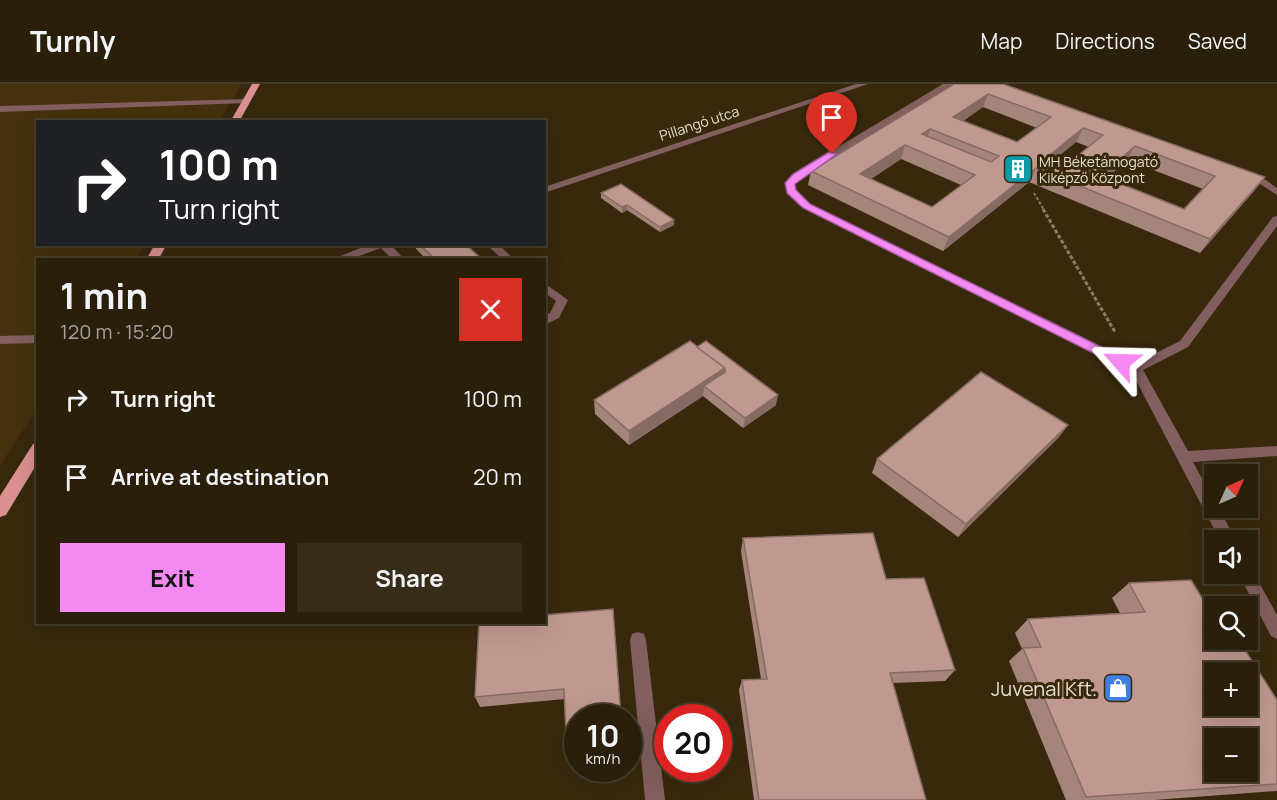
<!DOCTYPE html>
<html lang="en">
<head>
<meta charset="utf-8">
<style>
  :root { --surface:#2a1f0a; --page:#362c18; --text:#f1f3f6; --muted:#a5a29c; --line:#463d2b; --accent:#f389f1 }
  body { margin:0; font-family:Manrope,sans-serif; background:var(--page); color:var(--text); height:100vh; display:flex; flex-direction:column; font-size:22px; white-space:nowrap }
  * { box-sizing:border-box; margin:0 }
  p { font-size:20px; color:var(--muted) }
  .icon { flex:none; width:33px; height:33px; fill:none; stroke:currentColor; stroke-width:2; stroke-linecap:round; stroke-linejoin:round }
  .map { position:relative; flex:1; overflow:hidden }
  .panel { position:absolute; left:36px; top:174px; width:510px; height:366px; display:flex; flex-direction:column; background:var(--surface); border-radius:0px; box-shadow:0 6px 24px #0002,0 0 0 2px var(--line) }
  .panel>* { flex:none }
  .guide { position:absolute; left:36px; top:36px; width:510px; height:126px; border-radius:0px; box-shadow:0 6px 24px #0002,0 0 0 2px var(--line); background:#202124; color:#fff; overflow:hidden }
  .needle { width:39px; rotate:45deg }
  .buttons { position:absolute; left:1204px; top:380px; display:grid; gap:12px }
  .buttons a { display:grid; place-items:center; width:54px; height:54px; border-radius:0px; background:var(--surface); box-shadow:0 6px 24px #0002,0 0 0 2px var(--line); font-size:30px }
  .speed { position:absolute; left:564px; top:620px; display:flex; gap:12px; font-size:30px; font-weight:700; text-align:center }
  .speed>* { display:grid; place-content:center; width:78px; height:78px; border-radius:50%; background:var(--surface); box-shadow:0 6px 24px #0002,0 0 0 2px var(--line); line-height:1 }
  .speed small { font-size:15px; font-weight:400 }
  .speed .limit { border:9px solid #d22; background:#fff; color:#111 }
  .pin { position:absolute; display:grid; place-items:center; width:51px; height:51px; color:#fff; margin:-62px -26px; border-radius:50% 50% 50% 0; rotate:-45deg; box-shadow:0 0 6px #0007 }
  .pin .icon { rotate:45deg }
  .me { position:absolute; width:66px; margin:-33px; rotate:295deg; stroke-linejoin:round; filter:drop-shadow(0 0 4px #0008) }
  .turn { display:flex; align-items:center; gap:21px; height:126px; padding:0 24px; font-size:27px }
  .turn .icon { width:78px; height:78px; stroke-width:2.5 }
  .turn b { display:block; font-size:42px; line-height:51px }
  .round { display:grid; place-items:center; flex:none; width:63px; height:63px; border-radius:0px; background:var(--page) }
  .headline { display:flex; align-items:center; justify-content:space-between; height:102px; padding:0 24px }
  h1 { font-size:36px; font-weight:700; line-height:45px }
  .primary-button { display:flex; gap:12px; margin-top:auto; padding:12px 24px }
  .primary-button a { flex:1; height:69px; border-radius:0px; background:var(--accent); color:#111; font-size:24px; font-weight:700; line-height:69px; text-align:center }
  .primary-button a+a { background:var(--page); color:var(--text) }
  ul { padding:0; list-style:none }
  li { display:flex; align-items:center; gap:18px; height:78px; padding:0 24px }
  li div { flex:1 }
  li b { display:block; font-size:22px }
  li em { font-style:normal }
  header { display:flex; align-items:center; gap:36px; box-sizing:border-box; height:84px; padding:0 30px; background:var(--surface); border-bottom:2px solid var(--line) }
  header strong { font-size:28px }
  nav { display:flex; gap:33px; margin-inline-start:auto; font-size:21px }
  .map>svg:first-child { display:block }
  .built { fill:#45310e }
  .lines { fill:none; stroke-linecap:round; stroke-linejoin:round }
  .path-far1 { stroke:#897c66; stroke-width:2; stroke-dasharray:3 2; stroke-linecap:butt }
  .path { stroke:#897c66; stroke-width:3; stroke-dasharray:4 2; stroke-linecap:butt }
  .service { fill:#835f5f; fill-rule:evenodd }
  .primary { fill:#db9091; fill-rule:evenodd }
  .wall { fill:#a4847b; fill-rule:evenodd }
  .shaded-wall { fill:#866b64 }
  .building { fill:#bf998f; stroke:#866b64; stroke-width:1.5; fill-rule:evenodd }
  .route { fill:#f389f1; stroke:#9e599d; stroke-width:1.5 }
  .labels { text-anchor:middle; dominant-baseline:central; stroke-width:6; stroke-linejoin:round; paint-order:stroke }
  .far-street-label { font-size:14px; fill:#e8dece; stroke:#38290d }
  .far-poi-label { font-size:14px; fill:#e8dece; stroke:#38290d; text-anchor:start }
  .near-poi-label { font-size:20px; fill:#e8dece; stroke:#38290d; text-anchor:end }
</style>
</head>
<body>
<header>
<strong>Turnly</strong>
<nav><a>Map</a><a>Directions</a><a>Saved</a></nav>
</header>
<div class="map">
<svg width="1277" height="716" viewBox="0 0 1277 716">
  <rect width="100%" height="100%" fill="#38290d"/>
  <path class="built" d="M0,0H242L219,37L38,38V160L144,161L135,175L38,176L37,325L0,381Z"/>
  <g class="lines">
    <path class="path-far1" d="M1034,109L1044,126"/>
    <path class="path" d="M1043,125L1115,248"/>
    <g class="service">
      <path d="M856,0H868L544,109V103Z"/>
      <path d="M943,0H953L799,94L795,99L796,106L809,120L1136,279L1180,257L1273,133L1277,132V142L1188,263L1143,286L1188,367L1277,362V372L1193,378L1215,418V423H1218L1236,456H1220L1131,287L803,124L786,107L785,99L793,90Z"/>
      <path d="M249,15V19H246L0,28V22Z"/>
      <path d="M1245,88L1266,96L1277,104V111L1260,100L1242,93V89Z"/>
      <path d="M370,160H390L405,176H393L381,164L348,176H331Z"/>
      <path d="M486,160H498L515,176H503Z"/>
      <path d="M544,199L568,216L559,234L544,241V232L550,229L556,217L544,208Z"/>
      <path d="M38,251V259L0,260V252Z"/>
      <path d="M1248,483L1251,484L1277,531V555L1271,552L1238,489H1248Z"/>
      <path d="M638,548L644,550L646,556L665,716H645L630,556L632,550Z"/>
    </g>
    <g class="primary">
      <path d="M252,0H260L239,38H230Z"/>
      <path d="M155,160H167L158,176H146Z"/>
      <path d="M38,358V378L6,431L0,433V412L33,360Z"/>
    </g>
  </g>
  <g class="wall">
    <path d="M954,0L1265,93L1254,107L1200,169L1029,98L943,167L808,101L811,87ZM983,23L1037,44L1017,58L963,37ZM1076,58L1089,63L1070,78L1057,73ZM901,75L961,101L932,123L871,95ZM1127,76L1203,105L1184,125L1107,94Z"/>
    <path d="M601,109L674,136V141L660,148L627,126L622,129L601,114Z"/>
    <path d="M415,160H465L483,176H427L416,165Z"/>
    <path d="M690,257L776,321L743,344L703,312L629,361L595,330L594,316Z"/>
    <path d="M1068,341L1058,354L958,453L872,389L877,375Z"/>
    <path d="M743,454L886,495L955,586L945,597L893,599L926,716H754L739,606L742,596L761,595L741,467Z"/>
    <path d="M1129,499L1215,555L1277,616V707L1154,716H1066L1009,577L1022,565L1015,549L1028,535L1120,529L1112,514Z"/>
    <path d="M544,538L578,633V659L568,660L566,651L565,615L480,623L475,613Z"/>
  </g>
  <g class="shaded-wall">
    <path d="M988,10L983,23L948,47L953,33Z"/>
    <path d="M1083,44L1076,58L1043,85L1050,71Z"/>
    <path d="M930,45L926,58L922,50Z"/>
    <path d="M905,61L901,75L856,104L860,90Z"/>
    <path d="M1135,62L1127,76L1093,106L1101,92Z"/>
    <path d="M1036,84L1029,98L943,167L949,153Z"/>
    <path d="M1265,93L1254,107L1200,169L1210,155Z"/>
    <path d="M627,121V126L622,129V123Z"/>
    <path d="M674,136V141L660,148V143Z"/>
    <path d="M725,284L724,298L704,302L703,312L629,361V347Z"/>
    <path d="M778,311L776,321L743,344L745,334Z"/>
    <path d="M1068,341L1058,354L958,453L966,440Z"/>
  </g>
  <g class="building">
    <path d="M954,0H1003L1265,93L1210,155L1036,84L949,153L811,87ZM988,10L1051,33L1017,58L953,33ZM1083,44L1103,51L1070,78L1050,71ZM930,45L999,72L991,78L922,50ZM905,61L975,91L932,123L860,90ZM1135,62L1215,92L1184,125L1101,92Z"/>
    <path d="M621,100L674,136L660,143L627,121L622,123L601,109Z"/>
    <path d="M419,160H465L483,176H436Z"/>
    <path d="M690,257L725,284L629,347L594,316Z"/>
    <path d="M706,257L778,311L745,334L704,302L725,288V284L697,263Z"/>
    <path d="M981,288L1068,341L966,440L877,375Z"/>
    <path d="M873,449L886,495L924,494L955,586L890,589L926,716H759L742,596L767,595L743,454Z"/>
    <path d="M1191,496L1215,535V555H1238L1277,616V700L1086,713L1023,564L1041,563L1028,535L1145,528L1129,499ZM1215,588H1248V621H1215ZM1215,654H1248V687H1215Z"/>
    <path d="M613,525L621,633H578V650L566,651L564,605L475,613L479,538H544V531Z"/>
  </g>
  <path class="route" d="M829,68L837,70L795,100L796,106L810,120L1126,275L1127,278L1126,281H1117L803,124L787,109L785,99L793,90Z"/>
  <defs>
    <g id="building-square" transform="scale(1.5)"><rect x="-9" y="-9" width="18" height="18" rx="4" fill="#0f9aa8" stroke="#38290d"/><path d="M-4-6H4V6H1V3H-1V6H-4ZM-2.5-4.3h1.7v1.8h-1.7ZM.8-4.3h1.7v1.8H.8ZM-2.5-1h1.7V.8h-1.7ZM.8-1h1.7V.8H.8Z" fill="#fff"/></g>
    <g id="shop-square" transform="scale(1.5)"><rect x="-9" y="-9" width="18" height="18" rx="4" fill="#3f7fe0" stroke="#38290d"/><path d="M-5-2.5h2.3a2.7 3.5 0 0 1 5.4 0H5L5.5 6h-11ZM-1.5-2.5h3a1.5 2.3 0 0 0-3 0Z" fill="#fff"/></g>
  </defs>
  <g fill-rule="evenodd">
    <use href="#building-square" x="1018" y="85"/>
    <use href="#shop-square" x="1118" y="604"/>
  </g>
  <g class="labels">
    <g class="far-street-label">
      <text transform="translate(699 39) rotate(-18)">Pillangó utca</text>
    </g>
    <g class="far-poi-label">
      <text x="1039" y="77">MH Béketámogató<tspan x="1039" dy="16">Kiképző Központ</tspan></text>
    </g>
    <g class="near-poi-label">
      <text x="1097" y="604">Juvenal Kft.</text>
    </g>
  </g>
</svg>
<div class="buttons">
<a><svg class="needle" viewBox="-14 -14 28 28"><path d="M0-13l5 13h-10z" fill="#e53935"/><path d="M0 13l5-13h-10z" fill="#a5a29c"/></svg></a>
<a><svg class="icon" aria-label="sound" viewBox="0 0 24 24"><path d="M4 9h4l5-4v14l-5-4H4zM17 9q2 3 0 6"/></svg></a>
<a><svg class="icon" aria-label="search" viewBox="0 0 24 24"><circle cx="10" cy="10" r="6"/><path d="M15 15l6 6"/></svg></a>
<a>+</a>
<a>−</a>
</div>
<div class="speed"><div>10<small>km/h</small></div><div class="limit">20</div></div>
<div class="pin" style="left:832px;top:70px;background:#d93025"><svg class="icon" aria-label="arrive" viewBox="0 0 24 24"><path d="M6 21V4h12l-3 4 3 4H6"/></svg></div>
<svg class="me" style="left:1121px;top:278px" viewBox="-20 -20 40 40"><path d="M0-17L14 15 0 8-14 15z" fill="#f389f1" stroke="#fff" stroke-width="4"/></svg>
<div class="guide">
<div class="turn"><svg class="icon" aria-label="right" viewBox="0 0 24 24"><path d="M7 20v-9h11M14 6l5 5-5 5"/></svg><div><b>100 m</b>Turn right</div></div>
</div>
<section class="panel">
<div class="headline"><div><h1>1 min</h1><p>120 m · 15:20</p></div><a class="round" style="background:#d93025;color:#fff"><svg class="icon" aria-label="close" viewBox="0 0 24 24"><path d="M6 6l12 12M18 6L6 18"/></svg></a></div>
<ul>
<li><svg class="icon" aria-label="right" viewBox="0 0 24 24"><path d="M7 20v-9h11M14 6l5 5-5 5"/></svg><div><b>Turn right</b></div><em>100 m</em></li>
<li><svg class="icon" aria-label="arrive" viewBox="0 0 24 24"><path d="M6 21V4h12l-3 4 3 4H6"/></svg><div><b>Arrive at destination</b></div><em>20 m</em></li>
</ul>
<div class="primary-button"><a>Exit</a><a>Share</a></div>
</section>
</div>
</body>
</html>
